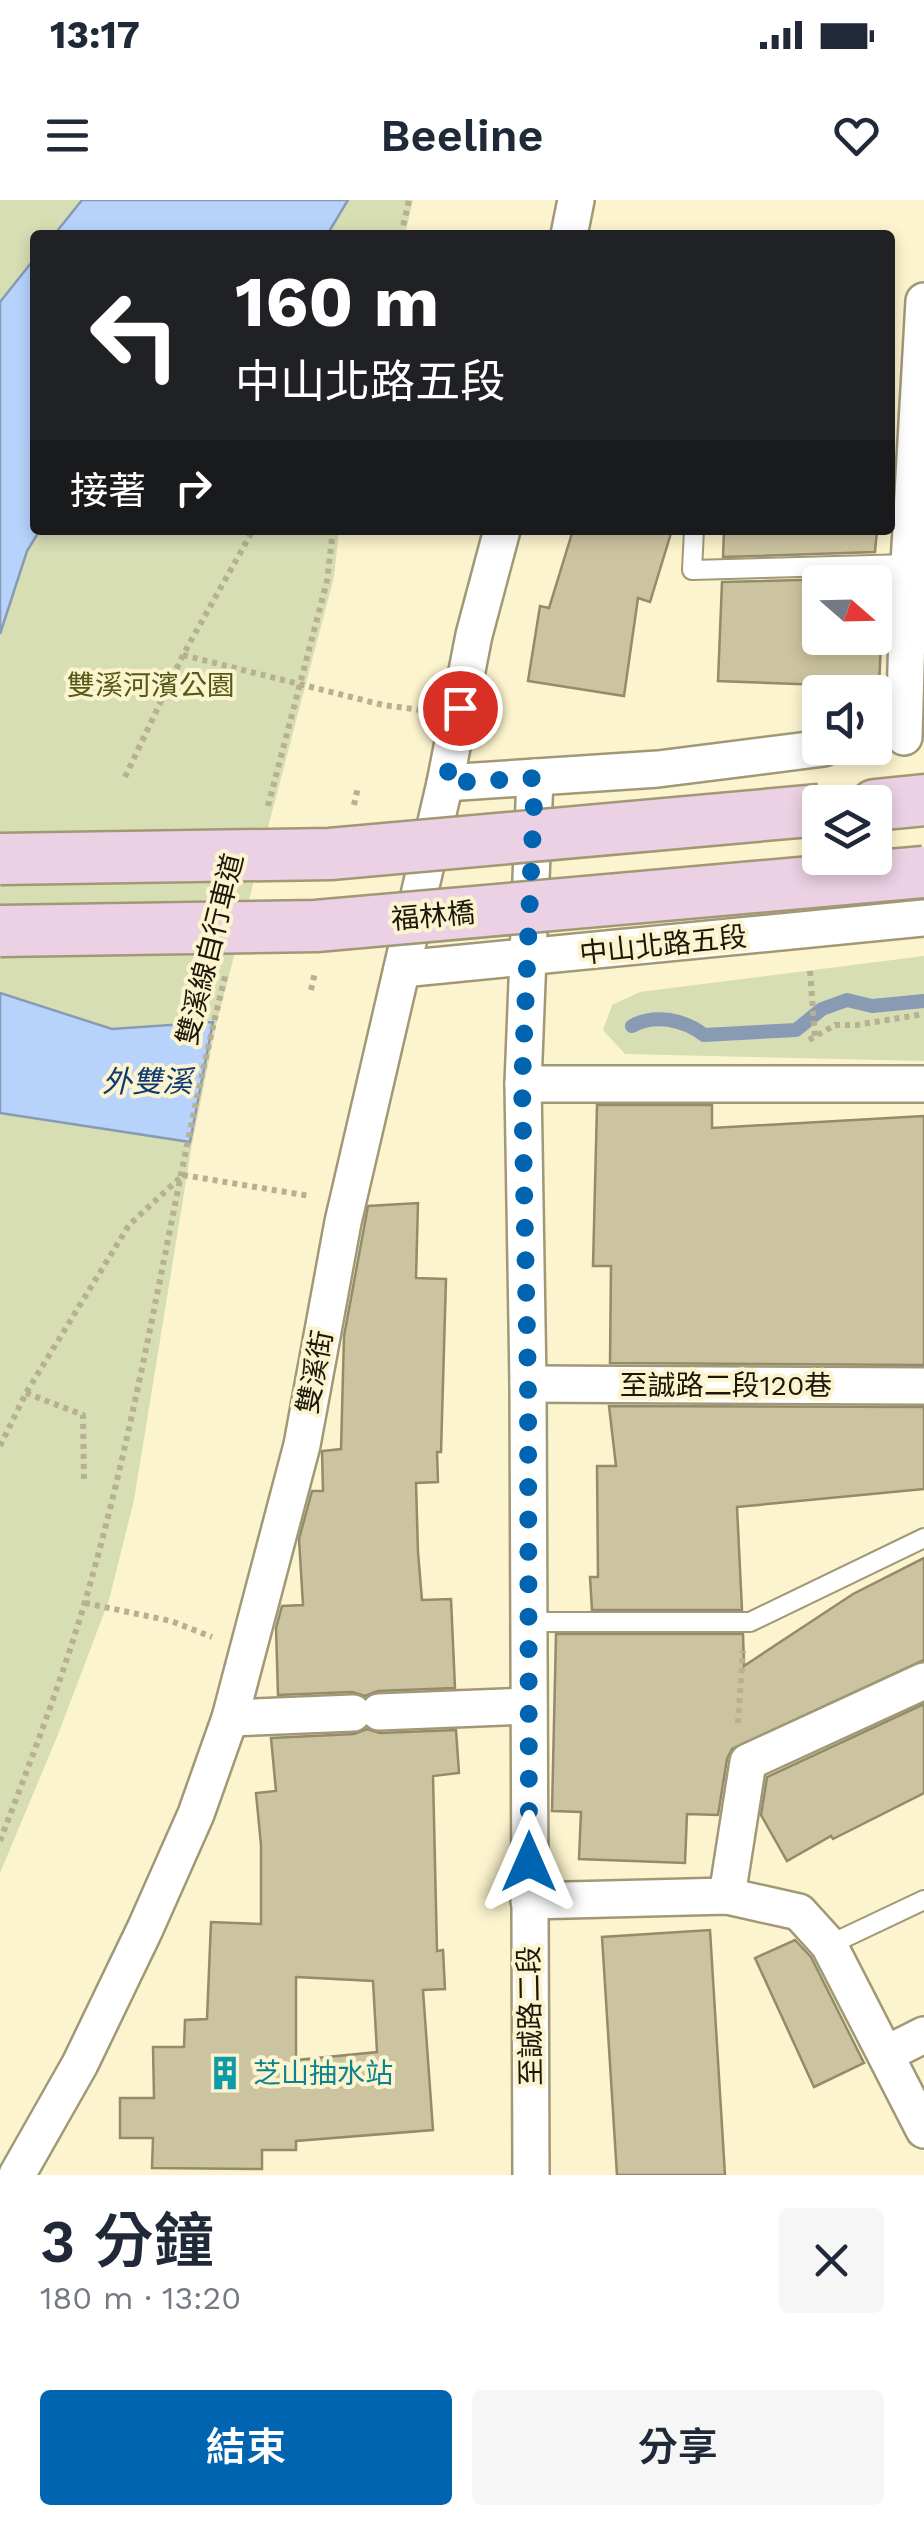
<!DOCTYPE html>
<html lang="zh-TW">
<head>
<meta charset="utf-8">
<style>
  :root { --surface:#fff; --page:#f6f6f7; --text:#1f2937; --muted:#747a83; --accent:#0064b0 }
  body { margin:0; font-family:"Work Sans","Noto Sans TC",sans-serif; background:var(--page); color:var(--text); height:100vh; display:flex; flex-direction:column; font-size:38px; white-space:nowrap }
  * { box-sizing:border-box; margin:0 }
  p { font-size:32px; color:var(--muted) }
  .icon { flex:none; width:55px; height:55px; fill:none; stroke:currentColor; stroke-width:2; stroke-linecap:round; stroke-linejoin:round }
  .map { position:relative; height:1975px; overflow:hidden }
  .side { display:flex; flex-direction:column; background:var(--surface); flex:1 }
  .side>* { flex:none }
  .top-card { position:absolute; left:30px; top:30px; width:865px; height:305px; border-radius:10px; box-shadow:0 5px 15px #0003; background:#202124; color:#fff; overflow:hidden }
  .needle { width:65px; rotate:110deg }
  .tools { position:absolute; left:802px; top:365px; display:grid; gap:20px }
  .tools a { display:grid; place-items:center; width:90px; height:90px; border-radius:10px; background:var(--surface); box-shadow:0 5px 15px #0003; font-size:50px }
  .pin { position:absolute; display:grid; place-items:center; width:85px; height:85px; color:#fff; margin:-42px; border:5px solid #fff; border-radius:50%; box-shadow:0 2px 10px #0007 }
  .me { position:absolute; width:110px; margin:-55px; rotate:0deg; stroke-linejoin:round; filter:drop-shadow(0 0 8px #0008) }
  .turn { display:flex; align-items:center; gap:35px; height:210px; padding:0 40px; font-size:45px }
  .turn .icon { width:130px; height:130px; stroke-width:2.5 }
  .turn b { display:block; font-size:70px; line-height:85px }
  .then { display:flex; align-items:center; height:95px; padding:0 40px; background:#0003; gap:20px; font-size:38px }
  .round { display:grid; place-items:center; flex:none; width:105px; height:105px; border-radius:10px; background:var(--page) }
  .headline { display:flex; align-items:center; justify-content:space-between; height:170px; padding:0 40px }
  h1 { font-size:60px; font-weight:600; line-height:75px }
  .cta { display:flex; gap:20px; margin-top:auto; padding:20px 40px }
  .cta a { flex:1; height:115px; border-radius:10px; background:var(--accent); color:#fff; font-size:40px; font-weight:600; line-height:115px; text-align:center }
  .cta a+a { background:var(--page); color:var(--text) }
  .status { display:flex; justify-content:space-between; align-items:center; height:70px; padding:0 50px; background:var(--surface); direction:ltr }
  .status svg { height:28px; fill:currentColor }
  header { display:flex; justify-content:space-between; align-items:center; height:130px; padding:0 40px; background:var(--surface); font-size:45px; font-weight:600 }
  .map>svg:first-child { display:block }
  .green { fill:#d7deb4 }
  .water { fill:#b7d3fc; stroke:#889bb3; stroke-width:2.5 }
  .lines { fill:none; stroke-linecap:round; stroke-linejoin:round }
  .stream { stroke:#889bb3; stroke-width:14 }
  .building { fill:#ccc4a0; stroke:#938b69; stroke-width:2.5; fill-rule:evenodd }
  .lane-casing { stroke:#a19976; stroke-width:22 }
  .street-casing { stroke:#a19976; stroke-width:40 }
  .secondary-casing { stroke:#a19976; stroke-width:55 }
  .path { stroke:#b7b092; stroke-width:6; stroke-dasharray:5 5; stroke-linecap:butt }
  .lane { stroke:#fff; stroke-width:18 }
  .street { stroke:#fff; stroke-width:35 }
  .secondary { stroke:#ebd1e3; stroke-width:50 }
  .secondary-bridge-casing { stroke:#a19976; stroke-width:55; stroke-linecap:butt }
  .secondary-bridge { stroke:#ebd1e3; stroke-width:50 }
  .route { stroke:#0064b0; stroke-width:18; stroke-dasharray:0 32.4 }
  .labels { text-anchor:middle; dominant-baseline:central; stroke-width:8; stroke-linejoin:round; paint-order:stroke }
  .park-label { font-size:28px; fill:#545b18; stroke:#fcf4ce }
  .street-label { font-size:28px; fill:#1b180a; stroke:#fcf4ce }
  .culture-label { font-size:28px; fill:#0d838f; stroke:#fcf4ce; text-anchor:start }
  .water-label { font-size:30px; font-style:italic; fill:#103a74; stroke:#fcf4ce }
</style>
</head>
<body>
<div class="status"><b>13:17</b><svg viewBox="0 0 49 12"><path d="M0 12V9h3v3zM5 12V6h3v6zM10 12V3h3v9zM15 12V0h3v12zM26 1h20v11H26zM47 4h2v5h-2z"/></svg></div>
<header><svg class="icon" aria-label="menu" viewBox="0 0 24 24"><path d="M4 6h16M4 12h16M4 18h16"/></svg>Beeline<svg class="icon" aria-label="heart" viewBox="0 0 24 24"><path d="M12 20l-8-8c-3-5 5-10 8-4 3-6 11-1 8 4z"/></svg></header>
<div class="map">
<svg width="924" height="1975" viewBox="0 0 924 1975">
  <rect width="100%" height="100%" fill="#fcf4ce"/>
  <g class="green">
    <path d="M0,0H82L54,35H35V58L0,102Z"/>
    <path d="M348,0H413L405,35H327Z"/>
    <path d="M40,330H339L334,377L217,821L192,944L134,1300L109,1400L59,1532L0,1673V913L189,942L213,822L112,830L0,793V434L27,351Z"/>
    <path d="M924,756V861L625,854L603,830L612,805L640,792Z"/>
  </g>
  <g class="water">
    <path d="M82,0H348L327,35H54Z"/>
    <path d="M35,58V330H40L27,351L0,434V102Z"/>
    <path d="M0,793L112,829L213,822L190,942L0,913Z"/>
  </g>
  <g class="lines">
    <path class="stream" d="M632,826C655,813 685,820 704,835L796,830L822,809L847,800L872,806L924,801"/>
  </g>
  <g class="building">
    <path d="M573,330H672L650,402L638,398L624,496L528,481L540,406L549,408Z"/>
    <path d="M724,330H877L875,352L723,357Z"/>
    <path d="M872,378V382H820V438H875V396H883L879,487L718,481L722,382Z"/>
    <path d="M597,905H712V928L924,916V1165L610,1163L611,1066H593Z"/>
    <path d="M418,1003L416,1078L446,1079L441,1252H437L438,1282L416,1283L418,1352L422,1400L451,1399L455,1488L378,1491L365,1496L352,1492L278,1495L276,1428L282,1406L303,1405L299,1339L312,1291H323L322,1251L341,1249L344,1136L368,1006Z"/>
    <path d="M609,1206L924,1207V1289L737,1307L742,1410H592L590,1377H598L597,1266H616Z"/>
    <path d="M924,1358V1460L732,1549L727,1559L718,1615L687,1614L685,1663L579,1659L581,1612L552,1611L556,1434H743L744,1466L853,1394Z"/>
    <path d="M924,1504V1593L833,1639L831,1636L787,1661L761,1615L767,1577Z"/>
    <path d="M367,1529L380,1533L456,1530L459,1573L433,1576L437,1751L443,1750L445,1789L423,1790L433,1930L296,1941V1950H262V1969L152,1968L153,1938H120V1898H154L153,1847H184L185,1820L207,1819L211,1722L261,1724V1645L256,1593L276,1591L271,1538L354,1534ZM296,1777L373,1781L377,1852L296,1860Z"/>
    <path d="M710,1730L725,1975H617L602,1737Z"/>
    <path d="M795,1740L811,1757L864,1863L814,1887L755,1758Z"/>
  </g>
  <g class="lines">
    <g class="lane-casing">
      <g id="lane">
        <path d="M694,330L692,370L909,364"/>
        <path d="M529,1422H750L924,1338"/>
        <path d="M829,1745L924,1700"/>
      </g>
    </g>
    <g class="street-casing">
      <g id="street">
        <path d="M569,35L576,0"/>
        <path d="M904,537L909,364L924,101"/>
        <path d="M445,583L658,569L824,548"/>
        <path d="M402,769L924,718"/>
        <path d="M523,884H924"/>
        <path d="M528,1184L924,1186"/>
        <path d="M379,1512L529,1506"/>
        <path d="M230,1518L353,1513"/>
        <path d="M727,1696L748,1562L924,1481"/>
        <path d="M529,1701L727,1696L799,1712L829,1745L924,1930"/>
        <path d="M886,1854L924,1835"/>
        <path d="M17,1975L80,1864L145,1729L196,1614L230,1518L302,1245L343,1022L445,583L474,435L502,330"/>
        <path d="M531,1975L528,1184L523,884L535,577"/>
      </g>
    </g>
    <g class="secondary-casing">
      <path id="secondary" d="M875,605L924,600"/>
    </g>
    <g class="path">
      <path d="M401,35L409,0"/>
      <path d="M183,455L383,505L421,510"/>
      <path d="M125,577L183,455L253,330"/>
      <path d="M354,605L358,587"/>
      <path d="M268,606L327,381L333,330"/>
      <path d="M810,771L815,837"/>
      <path d="M311,790L315,772"/>
      <path d="M809,840L835,825H856L924,814"/>
      <path d="M183,975L310,996"/>
      <path d="M26,1193L83,1215L84,1281"/>
      <path d="M0,1246L26,1193L129,1025L182,976"/>
      <path d="M85,1403L171,1421L212,1437"/>
      <path d="M738,1523L743,1451"/>
      <path d="M0,1641C30,1563 60,1485 84,1405C145,1198 173,982 226,773"/>
    </g>
    <use href="#lane" class="lane"/>
    <use href="#street" class="street"/>
    <use href="#secondary" class="secondary"/>
    <g class="secondary-bridge-casing">
      <g id="secondary-bridge">
        <path d="M0,659L330,654L820,610"/>
        <path d="M0,731L316,726L924,672"/>
      </g>
    </g>
    <use href="#secondary-bridge" class="secondary-bridge"/>
  </g>
  <g class="lines">
    <path class="route" d="M460,508L446,583L535,578L522,884L528,1184L529,1662"/>
  </g>
  <defs>
    <g id="building-bare" transform="scale(2.7)"><path d="M-4-6H4V6H1V3H-1V6H-4ZM-2.5-4.3h1.7v1.8h-1.7ZM.8-4.3h1.7v1.8H.8ZM-2.5-1h1.7V.8h-1.7ZM.8-1h1.7V.8H.8Z" fill="#0f9aa8" stroke="#fcf4ce" stroke-width="2.5" paint-order="stroke"/></g>
  </defs>
  <g fill-rule="evenodd">
    <use href="#building-bare" x="225" y="1873"/>
  </g>
  <g class="labels">
    <g class="park-label">
      <text x="151" y="485">雙溪河濱公園</text>
    </g>
    <g class="street-label">
      <text transform="translate(433 716) rotate(-5)">福林橋</text>
      <text transform="translate(663 745) rotate(-6)">中山北路五段</text>
      <text transform="translate(210 749) rotate(-76)">雙溪線自行車道</text>
      <text transform="translate(315 1172) rotate(-79)">雙溪街</text>
      <text x="726" y="1185">至誠路二段120巷</text>
      <text transform="translate(530 1816) rotate(-91)">至誠路二段</text>
    </g>
    <g class="culture-label">
      <text x="253" y="1873">芝山抽水站</text>
    </g>
    <g class="water-label">
      <text x="147" y="881">外雙溪</text>
    </g>
  </g>
</svg>
<div class="tools">
<a><svg class="needle" viewBox="-14 -14 28 28"><path d="M0-13l5 13h-10z" fill="#e53935"/><path d="M0 13l5-13h-10z" fill="#747a83"/></svg></a>
<a><svg class="icon" aria-label="sound" viewBox="0 0 24 24"><path d="M4 9h4l5-4v14l-5-4H4zM17 9q2 3 0 6"/></svg></a>
<a><svg class="icon" aria-label="layers" viewBox="0 0 24 24"><path d="M12 4l9 5-9 5-9-5zM3 14l9 5 9-5"/></svg></a>
</div>
<div class="pin" style="left:460px;top:508px;background:#d93025"><svg class="icon" aria-label="arrive" viewBox="0 0 24 24"><path d="M6 21V4h12l-3 4 3 4H6"/></svg></div>
<svg class="me" style="left:529px;top:1662px" viewBox="-20 -20 40 40"><path d="M0-17L14 15 0 8-14 15z" fill="#0064b0" stroke="#fff" stroke-width="4"/></svg>
<div class="top-card">
<div class="turn"><svg class="icon" aria-label="left" viewBox="0 0 24 24"><path d="M17 20v-9H6M10 6l-5 5 5 5"/></svg><div><b>160 m</b>中山北路五段</div></div>
<div class="then">接著<svg class="icon" aria-label="right" viewBox="0 0 24 24"><path d="M7 20v-9h11M14 6l5 5-5 5"/></svg></div>
</div>
</div>
<section class="side">
<div class="headline"><div><h1>3 分鐘</h1><p>180 m · 13:20</p></div><a class="round"><svg class="icon" aria-label="close" viewBox="0 0 24 24"><path d="M6 6l12 12M18 6L6 18"/></svg></a></div>
<div class="cta"><a>結束</a><a>分享</a></div>
</section>
</body>
</html>
